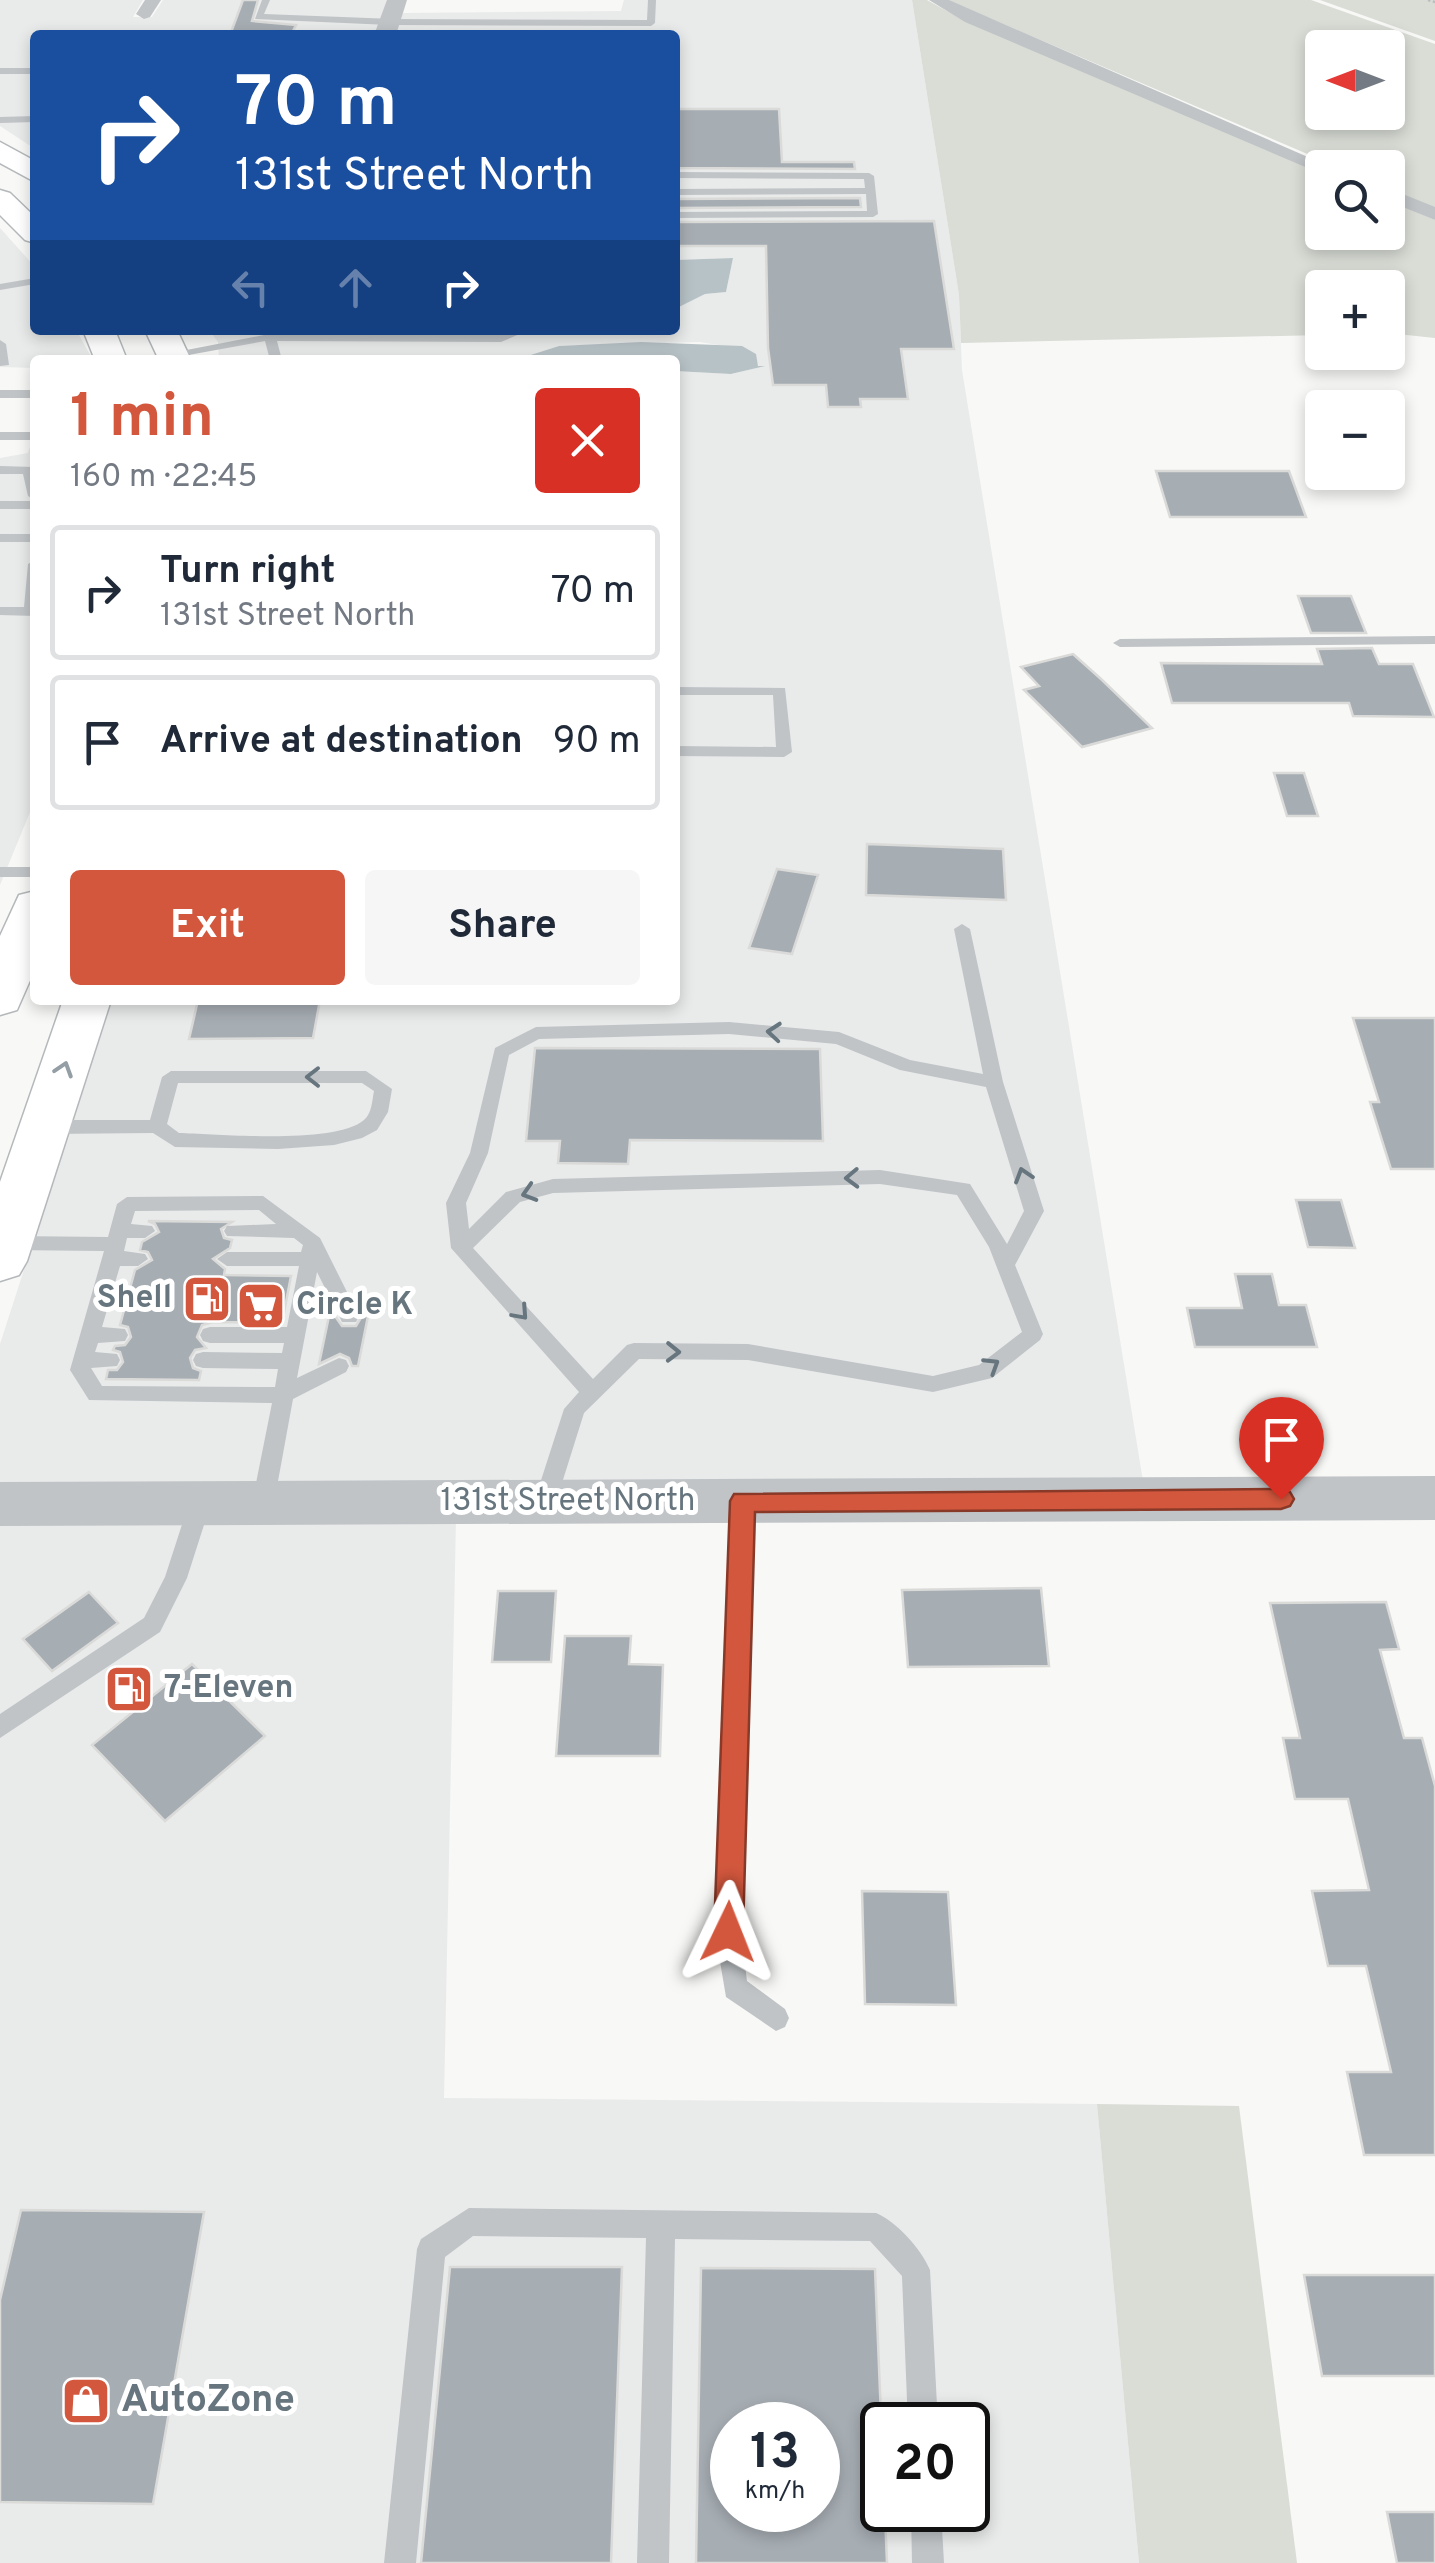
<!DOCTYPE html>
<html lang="en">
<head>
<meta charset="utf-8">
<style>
  :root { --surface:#fff; --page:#f6f6f7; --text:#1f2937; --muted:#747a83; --line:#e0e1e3; --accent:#d2573d }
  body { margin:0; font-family:Overpass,sans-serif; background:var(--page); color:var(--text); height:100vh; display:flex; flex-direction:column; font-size:38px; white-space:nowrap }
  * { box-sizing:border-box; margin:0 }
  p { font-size:32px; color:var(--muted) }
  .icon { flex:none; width:55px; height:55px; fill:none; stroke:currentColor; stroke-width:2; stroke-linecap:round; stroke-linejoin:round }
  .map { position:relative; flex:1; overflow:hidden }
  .panel { position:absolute; left:30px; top:355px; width:650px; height:650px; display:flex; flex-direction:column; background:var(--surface); border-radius:10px; box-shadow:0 5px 15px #0003 }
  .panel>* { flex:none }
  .guide { position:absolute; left:30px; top:30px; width:650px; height:305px; border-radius:10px; box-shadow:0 5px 15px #0003; background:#1a4fa0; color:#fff; overflow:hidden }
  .needle { width:65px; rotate:270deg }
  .fabs { position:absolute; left:1305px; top:30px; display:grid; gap:20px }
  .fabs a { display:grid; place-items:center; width:100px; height:100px; border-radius:10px; background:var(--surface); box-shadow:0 5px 15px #0003; font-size:50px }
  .speed { position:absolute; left:710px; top:2402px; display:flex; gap:20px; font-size:50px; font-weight:700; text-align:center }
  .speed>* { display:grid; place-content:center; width:130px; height:130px; border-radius:50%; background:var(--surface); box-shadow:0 5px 15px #0003; line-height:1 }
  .speed small { font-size:25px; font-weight:400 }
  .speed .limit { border:5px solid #111; border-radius:15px; background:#fff; color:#111 }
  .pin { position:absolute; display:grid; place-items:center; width:85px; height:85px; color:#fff; margin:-102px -42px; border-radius:50% 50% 50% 0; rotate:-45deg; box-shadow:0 0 10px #0007 }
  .pin .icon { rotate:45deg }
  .me { position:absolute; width:110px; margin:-55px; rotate:2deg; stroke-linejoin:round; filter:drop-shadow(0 0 8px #0008) }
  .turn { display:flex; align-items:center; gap:35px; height:210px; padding:0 40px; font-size:45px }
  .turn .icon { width:130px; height:130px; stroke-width:2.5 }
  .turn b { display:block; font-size:70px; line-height:85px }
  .lanes { display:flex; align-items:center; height:95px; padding:0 40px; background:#0003; justify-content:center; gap:50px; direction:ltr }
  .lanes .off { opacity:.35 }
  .round { display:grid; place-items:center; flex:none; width:105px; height:105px; border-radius:10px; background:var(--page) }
  .head { display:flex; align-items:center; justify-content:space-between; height:170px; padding:0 40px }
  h1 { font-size:60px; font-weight:700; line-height:75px; color:var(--accent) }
  .action { display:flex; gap:20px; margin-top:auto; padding:20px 40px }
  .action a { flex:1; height:115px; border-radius:10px; background:var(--accent); color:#fff; font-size:40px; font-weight:700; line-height:115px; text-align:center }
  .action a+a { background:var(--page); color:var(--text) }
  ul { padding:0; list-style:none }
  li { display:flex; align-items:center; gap:30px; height:135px; margin:0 20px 15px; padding:0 20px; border:5px solid var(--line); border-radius:10px }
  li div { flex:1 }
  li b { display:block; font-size:38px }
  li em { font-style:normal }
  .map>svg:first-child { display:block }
  .built { fill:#e9eaea; fill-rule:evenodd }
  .green { fill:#d9ddd6; fill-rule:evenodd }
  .water { fill:#b7c2c6 }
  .building { fill:#a6adb3; stroke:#dadad9; stroke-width:2.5; fill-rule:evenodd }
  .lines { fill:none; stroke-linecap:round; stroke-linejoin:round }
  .primary-casing { stroke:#b4b8bb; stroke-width:3 }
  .path { stroke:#babdbf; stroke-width:2.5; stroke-dasharray:2.5 2.5; stroke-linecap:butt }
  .service { fill:#c0c4c7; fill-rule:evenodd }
  .minor { fill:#c0c4c7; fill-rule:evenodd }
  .tertiary { fill:#c0c4c7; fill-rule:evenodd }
  .primary { fill:#fff; fill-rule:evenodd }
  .oneway { stroke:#66757e }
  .oneway2 { stroke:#949ea5 }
  .route { fill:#d2573d; stroke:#883928; stroke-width:2.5 }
  .labels { text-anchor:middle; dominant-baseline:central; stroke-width:10; stroke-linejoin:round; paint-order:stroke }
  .poi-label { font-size:32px; font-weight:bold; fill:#66757e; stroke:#fff; text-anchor:start }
  .street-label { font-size:32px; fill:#66757e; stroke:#fff }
  .near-poi-label { font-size:38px; font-weight:bold; fill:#66757e; stroke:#fff; text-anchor:start }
</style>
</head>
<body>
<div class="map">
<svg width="1435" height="2563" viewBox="0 0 1435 2563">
  <rect width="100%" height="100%" fill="#f8f8f6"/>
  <g class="built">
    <path d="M0,0H143L133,17H152L163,0H388L375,35H35V149L0,126Z"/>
    <path d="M624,0H912L959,295L962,370L1143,1481L0,1486V1344L111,1000H675V371L732,374L760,367L742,349L700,342L559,346L521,358L475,360H219L218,342L209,330H675V309L705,294L726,292L733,258L675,260V35H395L403,13L621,11Z"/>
    <path d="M0,228L35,267V330H76L93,360H35V368L0,367Z"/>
    <path d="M30,447H35V800L0,885V458L28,453Z"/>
    <path d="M456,1520L444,2098L1097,2104L1139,2563H0V1522ZM732,2425H818V2510H732ZM882,2425H968V2510H882Z"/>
  </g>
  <g class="green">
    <path d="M912,0H927L963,20L1322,172V232H1388V200L1435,220V338L1388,333V288H1322V335L961,343L959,295Z"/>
    <path d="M947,0H1311L1435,44V208L1388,188V168L1338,167ZM1322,48H1388V112H1322Z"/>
    <path d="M1320,0H1435V41Z"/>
    <path d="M1097,2104L1239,2106L1297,2563H1139Z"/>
  </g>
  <g class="water">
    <path d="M733,258L726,292L705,294L675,309V260Z"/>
    <path d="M641,342L742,346L756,354L758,366H765L731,374L675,371V360H458L521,358L559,346Z"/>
  </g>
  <g class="building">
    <path d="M243,0H258L252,21L296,25L291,35H230Z"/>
    <path d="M675,109H779L782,162H854L855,169L675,168Z"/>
    <path d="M860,198L861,207L675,208V199Z"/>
    <path d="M934,221L954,349H901L908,399H860L861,407H828L826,385H773L768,348L766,246H675V222Z"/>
    <path d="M1156,471H1289L1306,517H1170Z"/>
    <path d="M1298,596H1351L1366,633H1311Z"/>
    <path d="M1372,648L1379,664H1413L1434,717L1353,716L1349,703H1172L1161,663L1322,664L1317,649Z"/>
    <path d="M1073,654L1101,679L1152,728L1082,747L1024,690L1039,686L1021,667Z"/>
    <path d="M1274,773H1304L1318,816H1287Z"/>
    <path d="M867,844L1003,849L1006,900L866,895Z"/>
    <path d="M777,869L818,875L792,954L749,948Z"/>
    <path d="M198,1000H320L313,1038L189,1039Z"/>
    <path d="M1353,1018H1435V1169H1391L1370,1102H1379Z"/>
    <path d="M535,1048L820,1049L823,1141L630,1140L628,1164L558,1163L560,1141H526Z"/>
    <path d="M1296,1200H1341L1355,1248L1308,1247Z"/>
    <path d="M148,1221L232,1222L221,1229L224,1238L232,1240L230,1248L213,1259L225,1269L224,1275L291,1276L282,1323L213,1322L202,1325L197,1337L206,1348L195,1350L190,1358L193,1368L201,1371L199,1380L106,1379L108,1370H117L123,1362L120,1352L113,1350L115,1346L125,1345L131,1337L128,1327L120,1325L135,1270L152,1260L148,1252L140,1250L142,1242L159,1232L155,1224Z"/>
    <path d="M1235,1274H1272L1279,1305H1306L1317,1347H1195L1187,1308H1242Z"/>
    <path d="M329,1316H335L342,1326H356L362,1316H368L358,1366H352L349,1358L340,1354L319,1364Z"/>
    <path d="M1041,1588L1049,1666L908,1667L902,1590Z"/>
    <path d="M498,1591H556L551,1662H492Z"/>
    <path d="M89,1592L118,1623L52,1671L23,1639Z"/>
    <path d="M1386,1602L1399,1649L1380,1650L1404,1738H1422L1435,1786V2155H1364L1347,2072H1391L1366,1966H1328L1312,1891L1369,1890L1348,1799H1295L1283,1738H1300L1270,1603Z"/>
    <path d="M565,1636H631L629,1664L663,1665L660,1756H556Z"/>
    <path d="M192,1664L265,1736L165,1821L92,1745Z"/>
    <path d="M862,1891L948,1892L956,2005L865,2004Z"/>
    <path d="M21,2210L204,2212L153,2504L0,2502V2300Z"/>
    <path d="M450,2267H622L611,2563H421Z"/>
    <path d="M701,2268L875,2269L887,2563H696ZM732,2425H818V2510H732Z"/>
    <path d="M1304,2275H1435V2376H1322Z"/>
    <path d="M1387,2512H1435V2563H1397Z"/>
  </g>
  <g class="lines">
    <g class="primary-casing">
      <g id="primary">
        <path d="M0,142L35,161V182L0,163Z"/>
        <path d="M0,190L10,193L35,217V243L25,240L0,215Z"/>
        <path d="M83,330H115L127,360H95Z"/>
        <path d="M145,330H177L191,360H159Z"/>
        <path d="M35,891V969L17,1010L0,1015V936L19,895Z"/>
        <path d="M63,1000H111L27,1261L19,1275L0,1281V1182Z"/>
      </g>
    </g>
    <path class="path" d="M1428,0L1435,2"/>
    <g class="service">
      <path d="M262,0H270L264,14L394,19L647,20L648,0H656L655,23L651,26L389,25L255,19Z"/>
      <rect x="0" y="68" width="35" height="6"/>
      <path d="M35,116V122L0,123V117Z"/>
      <path d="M675,172L869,173L874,176L878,214L873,217L675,218V212L867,211L866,194L675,195V189L865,188L864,179L675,178Z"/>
      <path d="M35,278V284L0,290V284Z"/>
      <path d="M263,330H275V334L499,335L513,330H529L501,342L277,341L282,360H270L265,341L172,358L166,354L264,335Z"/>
      <path d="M0,340L6,344L9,365L0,366Z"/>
      <rect x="0" y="390" width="35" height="8"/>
      <rect x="0" y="432" width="35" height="8"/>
      <path d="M0,466L34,467L35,500L28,496L23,474H0Z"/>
      <rect x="0" y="501" width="35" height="8"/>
      <rect x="0" y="534" width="35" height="8"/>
      <path d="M35,560V616L0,615V607H24L28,564Z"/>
      <path d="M1435,636V644L1120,647L1113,643L1120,639Z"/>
      <path d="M675,687L785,688L792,752L784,757L675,756V746L776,747L773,695H675Z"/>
      <rect x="0" y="867" width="35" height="10"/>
      <path d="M962,924L970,929L1003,1082L1044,1211L1015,1265L1043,1334L1040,1340L992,1378L933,1392L748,1360L639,1359L584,1413L556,1502L553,1508L545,1511L537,1508L534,1502L564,1409L579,1392L451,1248L446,1203L470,1153L495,1048L536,1027L729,1022L839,1032L910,1060L983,1074L954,929ZM729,1034L836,1044L900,1070L986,1087L1024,1211L1007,1244L970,1184L880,1170L553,1179L506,1192L469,1229L466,1203L488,1153L509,1055L539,1039ZM880,1184L957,1195L989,1247L1022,1332L979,1365L933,1376L748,1344L634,1343L627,1345L593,1379L473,1248L520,1202L553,1193Z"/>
      <path d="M171,1071H366L392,1089L388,1112L377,1130L362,1138L334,1145L278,1149L175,1147L153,1133L46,1134L37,1127L46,1120H150L162,1077ZM178,1083H362L374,1091C372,1101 372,1113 364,1120C335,1145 219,1134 179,1133L167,1124Z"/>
      <path d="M263,1196L320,1238L359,1316L356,1322H342L317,1272L297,1378L339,1358L346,1360L349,1366L346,1372L293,1399L274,1503L271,1509L263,1512L255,1509L252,1503L272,1403L89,1400L70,1370L104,1251L8,1250L0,1246L1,1238L8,1236L108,1237L117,1204L127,1197ZM259,1210L276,1224L227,1226L224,1231L227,1236L294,1238L303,1245L301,1252H227L217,1259L227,1266H299L287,1327H210L203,1329L200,1335L203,1341L210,1343H284L282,1353L203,1352L196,1354L193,1360L196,1366L203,1368L278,1369L275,1387L102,1386L91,1368L117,1366L120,1360L117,1354L95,1352L98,1343L125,1341L128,1335L125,1329L102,1327L120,1266H138L148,1259L145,1254L124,1251L127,1238H145L155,1231L152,1226L131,1224L135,1211Z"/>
      <path d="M743,1492L751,1495L754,1501L741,1932L747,1981L785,2009L789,2018L785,2027L776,2031L726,1997L715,1932L732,1501L735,1495Z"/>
      <path d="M200,1494L208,1497L211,1503L187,1578L160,1632L0,1738V1714L144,1618L165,1577L189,1503L192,1497Z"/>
      <path d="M469,2208L876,2213C896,2221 922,2250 930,2270L938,2425H908L902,2276L870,2241L675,2239L669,2563H637L646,2238L473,2236L445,2257L416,2563H384L417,2249L421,2239Z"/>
      <path d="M911,2510H941L944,2563H912Z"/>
    </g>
    <g class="minor">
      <path d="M145,0H161L150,17L144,19L136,14Z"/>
      <path d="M929,0H949L1333,168L1317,172L965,22Z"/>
      <path d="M1388,188L1435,207V220L1388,201Z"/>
    </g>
    <g class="tertiary">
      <path d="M387,0H407L396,35H374Z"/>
      <path d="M1435,1476V1520L0,1526V1482Z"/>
    </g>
    <use href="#primary" class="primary"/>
  </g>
  <defs><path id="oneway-chevron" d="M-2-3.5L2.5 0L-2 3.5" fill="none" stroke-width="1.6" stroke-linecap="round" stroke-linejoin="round" transform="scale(2.5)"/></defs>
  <g class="oneway">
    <use href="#oneway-chevron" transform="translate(774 1032) rotate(-175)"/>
    <use href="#oneway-chevron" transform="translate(313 1077) rotate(180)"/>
    <use href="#oneway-chevron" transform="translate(1023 1175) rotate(-107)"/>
    <use href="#oneway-chevron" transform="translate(852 1178) rotate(178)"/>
    <use href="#oneway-chevron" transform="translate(529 1193) rotate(163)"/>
    <use href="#oneway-chevron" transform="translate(521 1313) rotate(48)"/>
    <use href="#oneway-chevron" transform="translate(673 1352) rotate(1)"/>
    <use href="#oneway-chevron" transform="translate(992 1365) rotate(-32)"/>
  </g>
  <use class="oneway2" href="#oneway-chevron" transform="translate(64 1069) rotate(-72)"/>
  <path class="route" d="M1281,1489L1290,1492L1294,1499L1290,1506L1281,1509L755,1512L743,1932L739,1942L728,1946L718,1942L714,1932L730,1501L734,1494Z"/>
  <defs>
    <g id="fuel-square" transform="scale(2.5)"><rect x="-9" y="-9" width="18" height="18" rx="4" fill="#d2573d" stroke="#fff"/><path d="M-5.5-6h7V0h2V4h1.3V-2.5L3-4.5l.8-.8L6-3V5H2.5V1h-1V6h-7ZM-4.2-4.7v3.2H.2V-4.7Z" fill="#fff"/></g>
    <g id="supermarket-square" transform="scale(2.5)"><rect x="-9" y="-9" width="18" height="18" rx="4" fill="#d2573d" stroke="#fff"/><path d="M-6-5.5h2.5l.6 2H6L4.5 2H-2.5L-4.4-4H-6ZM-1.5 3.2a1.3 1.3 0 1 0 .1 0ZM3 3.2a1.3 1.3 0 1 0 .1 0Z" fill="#fff"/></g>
    <g id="shop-square" transform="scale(2.5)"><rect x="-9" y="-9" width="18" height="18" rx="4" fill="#d2573d" stroke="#fff"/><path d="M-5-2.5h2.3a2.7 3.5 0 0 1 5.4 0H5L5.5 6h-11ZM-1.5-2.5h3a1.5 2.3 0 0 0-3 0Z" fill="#fff"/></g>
  </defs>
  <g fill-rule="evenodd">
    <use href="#fuel-square" x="207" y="1299"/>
    <use href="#supermarket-square" x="261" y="1306"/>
    <use href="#fuel-square" x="129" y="1689"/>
    <use href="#shop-square" x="86" y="2401"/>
  </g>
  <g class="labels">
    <g class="poi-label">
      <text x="172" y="1299" text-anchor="end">Shell</text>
      <text x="296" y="1306">Circle K</text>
      <text x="164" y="1689">7-Eleven</text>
    </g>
    <g class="street-label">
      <text x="568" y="1502">131st Street North</text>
    </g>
    <g class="near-poi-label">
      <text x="121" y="2401">AutoZone</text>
    </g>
  </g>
</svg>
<div class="fabs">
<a><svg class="needle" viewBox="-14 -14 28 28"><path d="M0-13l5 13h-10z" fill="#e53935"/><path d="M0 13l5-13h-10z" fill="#747a83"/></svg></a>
<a><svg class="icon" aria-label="search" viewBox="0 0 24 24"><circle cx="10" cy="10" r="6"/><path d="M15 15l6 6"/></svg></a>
<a>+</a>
<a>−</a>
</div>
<div class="speed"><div>13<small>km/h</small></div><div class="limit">20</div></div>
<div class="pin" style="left:1281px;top:1499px;background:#d93025"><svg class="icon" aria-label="arrive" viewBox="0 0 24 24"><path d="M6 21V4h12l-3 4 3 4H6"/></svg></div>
<svg class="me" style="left:728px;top:1932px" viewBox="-20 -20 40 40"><path d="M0-17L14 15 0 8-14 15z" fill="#d2573d" stroke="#fff" stroke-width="4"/></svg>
<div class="guide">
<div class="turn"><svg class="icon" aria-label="right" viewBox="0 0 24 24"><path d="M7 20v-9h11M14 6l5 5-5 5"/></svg><div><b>70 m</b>131st Street North</div></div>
<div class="lanes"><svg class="icon off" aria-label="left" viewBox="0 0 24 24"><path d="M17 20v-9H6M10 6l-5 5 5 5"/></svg><svg class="icon off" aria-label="ahead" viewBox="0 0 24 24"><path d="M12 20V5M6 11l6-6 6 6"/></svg><svg class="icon" aria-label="right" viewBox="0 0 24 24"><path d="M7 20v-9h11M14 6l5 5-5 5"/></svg></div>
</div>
<section class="panel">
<div class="head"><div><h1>1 min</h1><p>160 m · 22:45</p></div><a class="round" style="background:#d93025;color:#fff"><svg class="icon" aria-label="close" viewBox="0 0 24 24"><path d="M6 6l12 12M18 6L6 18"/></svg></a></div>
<ul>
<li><svg class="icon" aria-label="right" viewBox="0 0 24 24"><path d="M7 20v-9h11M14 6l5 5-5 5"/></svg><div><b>Turn right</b><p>131st Street North</p></div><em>70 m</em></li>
<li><svg class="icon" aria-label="arrive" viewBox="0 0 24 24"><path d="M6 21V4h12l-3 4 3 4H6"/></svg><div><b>Arrive at destination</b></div><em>90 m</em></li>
</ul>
<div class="action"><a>Exit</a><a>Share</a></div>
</section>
</div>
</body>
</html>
